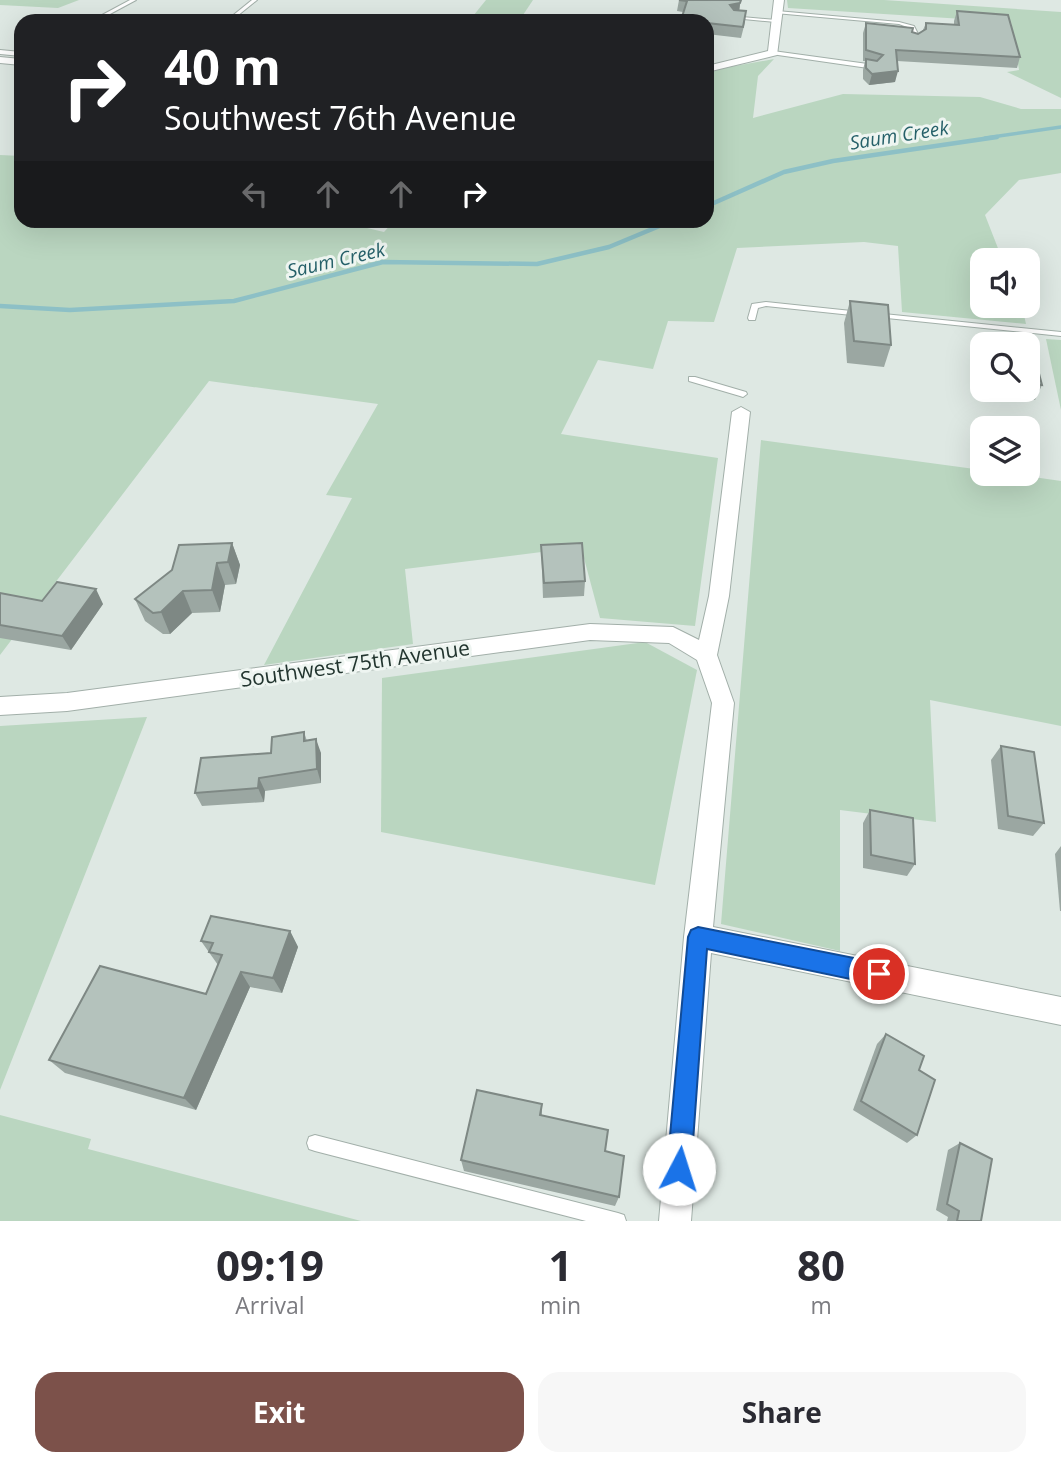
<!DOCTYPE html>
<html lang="en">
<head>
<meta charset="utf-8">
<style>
  :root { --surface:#fff; --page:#f7f7f7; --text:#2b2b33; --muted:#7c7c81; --accent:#7c514a }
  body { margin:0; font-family:"Open Sans",sans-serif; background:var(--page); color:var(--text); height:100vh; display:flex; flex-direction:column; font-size:26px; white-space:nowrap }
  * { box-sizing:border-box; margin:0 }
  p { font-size:23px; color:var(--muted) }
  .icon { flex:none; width:38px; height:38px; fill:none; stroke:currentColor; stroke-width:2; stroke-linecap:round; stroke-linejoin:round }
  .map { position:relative; height:1221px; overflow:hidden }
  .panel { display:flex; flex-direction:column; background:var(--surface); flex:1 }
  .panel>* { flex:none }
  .banner { position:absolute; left:14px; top:14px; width:700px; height:214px; border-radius:21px; box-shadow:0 7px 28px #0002; background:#202124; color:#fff; overflow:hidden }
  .tools { position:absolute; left:970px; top:248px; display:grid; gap:14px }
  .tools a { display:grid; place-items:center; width:70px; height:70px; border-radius:14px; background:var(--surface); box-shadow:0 7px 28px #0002; font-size:35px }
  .pin { position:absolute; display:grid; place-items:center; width:60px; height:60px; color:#fff; margin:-30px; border:4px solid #fff; border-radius:50%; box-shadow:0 2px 7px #0007 }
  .me { position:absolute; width:77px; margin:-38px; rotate:5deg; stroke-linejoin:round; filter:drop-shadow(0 0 5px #0008) }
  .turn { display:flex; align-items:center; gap:24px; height:147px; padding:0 35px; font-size:32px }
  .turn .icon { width:91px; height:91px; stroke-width:2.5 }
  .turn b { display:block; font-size:49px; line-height:60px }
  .lanes { display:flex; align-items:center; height:66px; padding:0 35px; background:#0003; justify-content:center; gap:35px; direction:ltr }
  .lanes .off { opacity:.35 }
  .eta { display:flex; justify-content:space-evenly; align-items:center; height:119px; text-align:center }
  .eta b { font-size:42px; font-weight:700; line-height:49px }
  .cta { display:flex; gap:14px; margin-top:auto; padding:14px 35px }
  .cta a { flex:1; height:80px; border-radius:21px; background:var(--accent); color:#fff; font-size:28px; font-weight:700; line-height:80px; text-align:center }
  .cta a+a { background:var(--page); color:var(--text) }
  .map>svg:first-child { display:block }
  .green { fill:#bad6c0 }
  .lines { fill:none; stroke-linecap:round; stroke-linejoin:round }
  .stream-far1 { stroke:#8dc0c6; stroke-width:3.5 }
  .stream { stroke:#8dc0c6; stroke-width:4.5 }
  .service-casing { stroke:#a2afa9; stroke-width:2 }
  .minor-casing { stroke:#a2afa9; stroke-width:2 }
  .service { fill:#fff; fill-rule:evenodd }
  .minor { fill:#fff; fill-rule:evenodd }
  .wall { fill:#9ba7a2 }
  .shaded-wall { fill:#7e8884 }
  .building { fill:#b4c2bc; stroke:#7e8884; stroke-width:2 }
  .route { fill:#1a73e8; stroke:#114b97; stroke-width:2 }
  .labels { text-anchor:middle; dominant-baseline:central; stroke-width:6; stroke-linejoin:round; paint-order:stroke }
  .far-water-label { font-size:19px; font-style:italic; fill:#256069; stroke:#eef5f1 }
  .street-label { font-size:21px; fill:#22352f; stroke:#eef5f1 }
</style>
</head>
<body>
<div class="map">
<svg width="1061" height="1221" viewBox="0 0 1061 1221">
  <rect width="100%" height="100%" fill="#dee8e3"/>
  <g class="green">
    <path d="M0,0H79L58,8L0,5Z"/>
    <path d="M486,0H533L519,21H469Z"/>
    <path d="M787,0H884L1061,12V98L1007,72L1019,70L1011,22L788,8Z"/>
    <path d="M774,59L758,76L753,118L843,94L980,97L1021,109H1061V173L1019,180L985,215L1003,261H982V306H1022L1026,324L902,312L898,246L864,242L737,248L714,322L668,321L653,369L598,360L561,434L718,458L695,626L600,618L581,547L405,569L413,644L264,665L352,498L326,495L378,404L209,381L0,655V155L21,156V220H333L384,232L395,220H707V71Z"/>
    <path d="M1046,339L1061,340V410Z"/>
    <path d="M761,440L982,470V474H1012L1061,481V726L930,700L936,822L840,810V951L721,924Z"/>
    <path d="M645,642L697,670L655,885L381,832L382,678Z"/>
    <path d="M147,717L0,1090V726Z"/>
    <path d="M0,1115L91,1139L88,1149L361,1221H0Z"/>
  </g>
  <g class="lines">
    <path class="stream-far1" d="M985,138L1061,127"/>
    <g class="stream">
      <path d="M707,206L784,172L833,161L997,137"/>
      <path d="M0,306L70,310L234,301L383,262L537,264L609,247L674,220"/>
    </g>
    <g class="service-casing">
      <g id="service">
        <path d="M130,0H136L97,21H91Z"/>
        <path d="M252,0H257L231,21H226Z"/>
        <path d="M777,11L899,22L914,26L918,34L916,41L914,42L912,41L914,34L910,28L899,24L775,13Z"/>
        <path d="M731,16L776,20L778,21L776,22L733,18Z"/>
        <path d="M0,50L21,52V56L0,54Z"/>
        <path d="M773,51L875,65L878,67L875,69L771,54Z"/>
        <path d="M766,302L861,312L865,314L861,316L766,306L758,308L755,320H749L748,318L752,304Z"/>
        <path d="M874,313L1061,332V336L877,317H874Z"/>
        <path d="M689,377H695L746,392L747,394L743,397L740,396L689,381Z"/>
        <path d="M315,1135L618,1213L624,1215L626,1221H586L315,1151L309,1149L307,1143L309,1137Z"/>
      </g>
    </g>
    <g class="minor-casing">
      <g id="minor">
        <path d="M774,0H784L777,55L707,72V66L768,51Z"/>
        <path d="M0,57L21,59V65L0,63Z"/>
        <path d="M741,407L750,412L729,596L717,655L734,703L713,927L1061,997V1025L711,953L691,1221H659L684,937L712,703L697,660L669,643L590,640L67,711L0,715V697L67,693L590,624L673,627L699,640L709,596L732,412Z"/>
      </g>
    </g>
    <use href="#service" class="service"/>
    <use href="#minor" class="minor"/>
  </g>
  <g class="wall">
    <path d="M679,0H741L739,10L745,22L741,38L707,34V21H681L683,12L677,11Z"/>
    <path d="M957,11L1020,57L1017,68L897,61L895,82L869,85L863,79V70L865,61H863V33L866,23L912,32L918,34L923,30L926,23L954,25V21Z"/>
    <path d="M850,301L891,345L884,367L847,363L844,323Z"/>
    <path d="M1027,361L1042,385L1035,400L999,396L998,390H1027Z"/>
    <path d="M232,543L240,565L236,584L225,585L220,612L192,613L170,634H163L145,621L135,599Z"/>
    <path d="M541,545L585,581L584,596L543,598Z"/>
    <path d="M0,593L42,601L103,604L71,650L0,638Z"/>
    <path d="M304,732L307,741L321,753V783L265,791L264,802L202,806L195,793L271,753Z"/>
    <path d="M1001,746L1044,823L1033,836L998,829L991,760Z"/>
    <path d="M870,810L915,864L907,876L863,868V823Z"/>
    <path d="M1061,846V911H1060L1055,854Z"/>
    <path d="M290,931L298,947L282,993L250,987L196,1110L65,1073L49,1060L206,994L218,965L201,941Z"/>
    <path d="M886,1034L919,1070L917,1135L907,1143L853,1110L877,1044Z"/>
    <path d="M542,1104V1116L605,1151L619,1197L615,1206L464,1171L461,1160Z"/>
    <path d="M960,1143L981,1221H947L948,1217L936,1210L948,1150Z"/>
  </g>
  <g class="shaded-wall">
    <path d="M740,3L739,14L730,5Z"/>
    <path d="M898,71L895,82L869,85L872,74Z"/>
    <path d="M232,543L240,565L236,584L228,562Z"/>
    <path d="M217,563L225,585L220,612L212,590Z"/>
    <path d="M96,589L103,604L71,650L62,636Z"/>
    <path d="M183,591L192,613L170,634L161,612Z"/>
    <path d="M316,739L321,753V783L317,769Z"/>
    <path d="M259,778L265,791L264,802L258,788Z"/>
    <path d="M290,931L298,947L282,993L273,978Z"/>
    <path d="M241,972L250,987L196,1110L184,1098Z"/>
  </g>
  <g class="building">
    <path d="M679,0H741L740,3L730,5L734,10L746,11L743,27L707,23V21L681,20L687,1Z"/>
    <path d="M957,11L1008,15L1020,57L896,50L898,71L872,74L866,68V59L877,61L883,55L866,50V23L913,28L912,32L918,34L926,29V23L959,25Z"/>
    <path d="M850,301L888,305L891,345L854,341Z"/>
    <path d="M1027,361L1036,362L1042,385L1027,383Z"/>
    <path d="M232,543L228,562L217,563L212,590L183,591L161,612L153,613L135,599L172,570L179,545Z"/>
    <path d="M582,543L585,581L544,583L541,545Z"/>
    <path d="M57,582L96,589L62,636L0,625V593L42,601Z"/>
    <path d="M304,732V741L316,739L317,769L259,778L258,788L195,793L201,758L271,753L272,737Z"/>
    <path d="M1001,746L1034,752L1044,823L1008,816Z"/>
    <path d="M870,810L913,818L915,864L871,855Z"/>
    <path d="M211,916L290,931L273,978L241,972L184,1098L49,1060L100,966L206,994L222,955L209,952L213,943L201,941Z"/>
    <path d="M886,1034L924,1056L919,1070L935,1080L917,1135L861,1101Z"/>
    <path d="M477,1090L542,1104L540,1115L608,1130L605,1151L624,1156L619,1197L461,1160Z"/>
    <path d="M960,1143L992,1159L981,1221H957L959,1211L947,1204Z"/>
  </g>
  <path class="route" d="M698,927L879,963L887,967L890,974L887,982L879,985L707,949L691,1169L688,1178L679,1181L670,1178L667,1169L688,937L691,930Z"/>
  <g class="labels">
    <g class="far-water-label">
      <text transform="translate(899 135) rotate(-9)">Saum Creek</text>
      <text transform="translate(336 260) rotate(-13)">Saum Creek</text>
    </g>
    <g class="street-label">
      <text transform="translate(355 663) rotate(-8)">Southwest 75th Avenue</text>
    </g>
  </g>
</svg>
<div class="tools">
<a><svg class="icon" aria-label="sound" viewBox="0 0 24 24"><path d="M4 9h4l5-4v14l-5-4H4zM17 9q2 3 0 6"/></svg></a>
<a><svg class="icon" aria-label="search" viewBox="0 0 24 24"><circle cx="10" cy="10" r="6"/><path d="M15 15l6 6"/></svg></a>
<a><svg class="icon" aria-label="layers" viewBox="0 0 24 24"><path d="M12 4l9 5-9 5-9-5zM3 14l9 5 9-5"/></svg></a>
</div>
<div class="pin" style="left:879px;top:974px;background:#d93025"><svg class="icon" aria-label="arrive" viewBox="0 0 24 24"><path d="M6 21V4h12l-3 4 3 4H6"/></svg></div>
<svg class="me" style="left:679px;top:1169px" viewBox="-20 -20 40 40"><circle r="19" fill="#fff"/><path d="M0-13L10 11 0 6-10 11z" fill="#1a73e8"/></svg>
<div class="banner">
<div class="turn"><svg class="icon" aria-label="right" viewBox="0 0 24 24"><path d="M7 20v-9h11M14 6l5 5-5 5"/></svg><div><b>40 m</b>Southwest 76th Avenue</div></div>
<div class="lanes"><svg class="icon off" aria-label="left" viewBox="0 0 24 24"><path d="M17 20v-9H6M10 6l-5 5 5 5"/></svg><svg class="icon off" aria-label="ahead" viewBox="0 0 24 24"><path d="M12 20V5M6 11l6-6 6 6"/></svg><svg class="icon off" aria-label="ahead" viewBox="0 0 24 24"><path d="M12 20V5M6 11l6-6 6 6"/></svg><svg class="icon" aria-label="right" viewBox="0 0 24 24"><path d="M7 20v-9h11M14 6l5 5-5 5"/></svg></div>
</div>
</div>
<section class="panel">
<div class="eta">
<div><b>09:19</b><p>Arrival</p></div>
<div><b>1</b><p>min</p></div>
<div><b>80</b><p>m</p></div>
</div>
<div class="cta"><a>Exit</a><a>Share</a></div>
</section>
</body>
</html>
